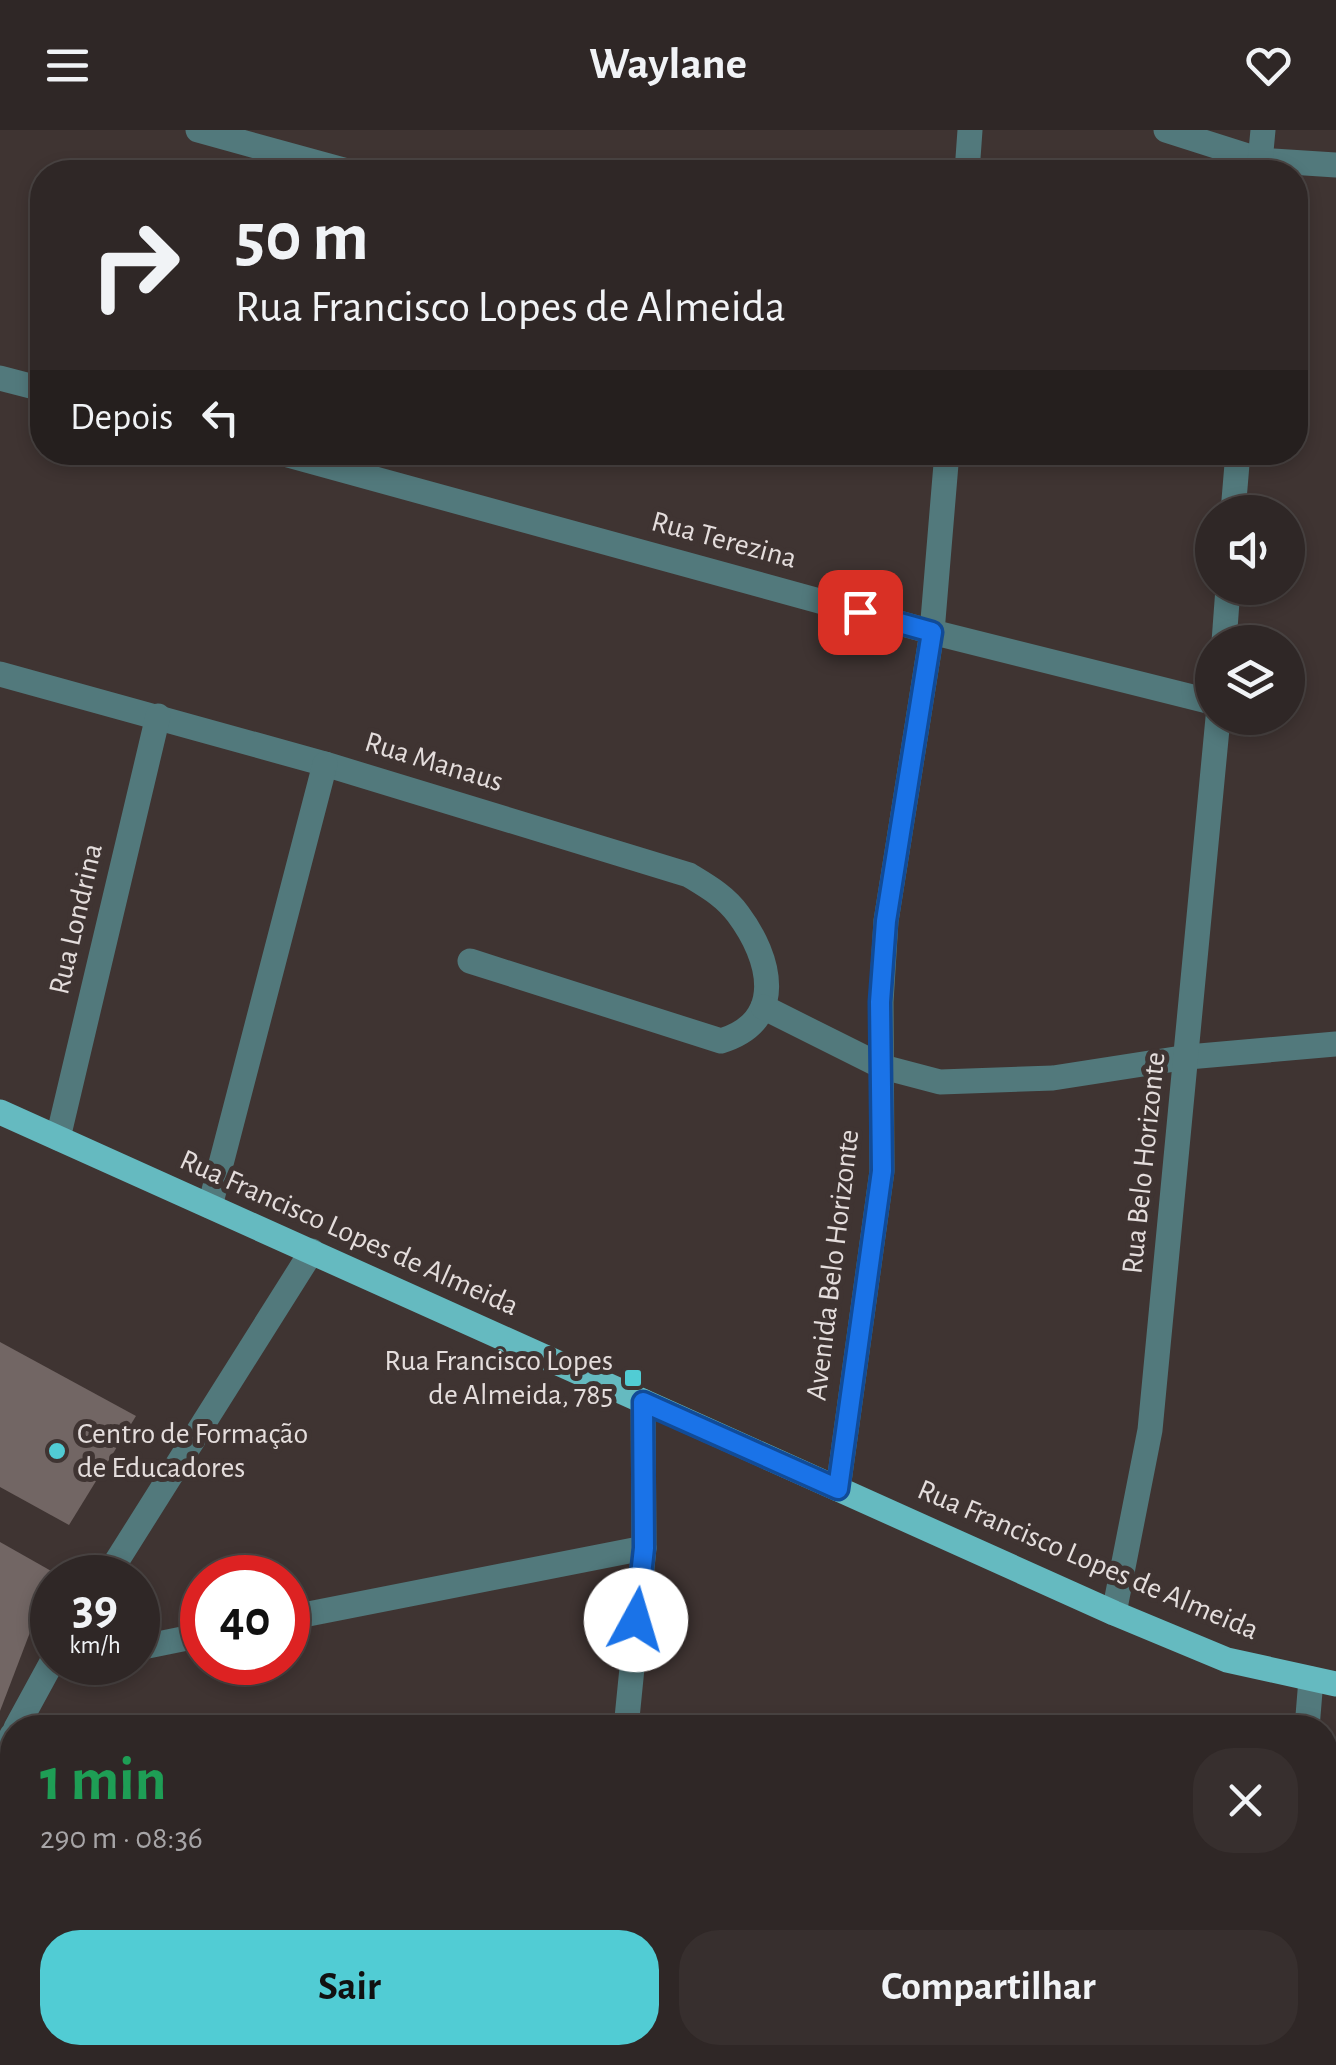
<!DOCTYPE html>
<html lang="pt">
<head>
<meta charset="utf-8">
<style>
  :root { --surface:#2f2726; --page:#372f2e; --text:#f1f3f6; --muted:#a7a5a7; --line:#4a4443; --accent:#51ccd4 }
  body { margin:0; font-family:"Alegreya Sans",sans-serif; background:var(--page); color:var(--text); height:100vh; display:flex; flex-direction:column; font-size:38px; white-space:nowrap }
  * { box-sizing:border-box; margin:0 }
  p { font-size:32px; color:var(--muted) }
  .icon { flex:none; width:55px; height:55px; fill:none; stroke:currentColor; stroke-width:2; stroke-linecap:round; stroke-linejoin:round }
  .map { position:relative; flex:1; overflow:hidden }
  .details { position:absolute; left:0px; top:1585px; width:1338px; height:350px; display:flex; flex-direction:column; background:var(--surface); border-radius:40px 40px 0 0; box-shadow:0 5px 15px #0003,0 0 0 2px var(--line) }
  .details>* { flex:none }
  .top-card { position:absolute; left:30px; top:30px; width:1278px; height:305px; border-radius:40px; box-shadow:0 5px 15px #0003,0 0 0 2px var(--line); background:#2f2726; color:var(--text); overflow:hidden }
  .fabs { position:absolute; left:1195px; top:365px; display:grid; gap:20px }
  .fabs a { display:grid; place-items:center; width:110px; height:110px; border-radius:50%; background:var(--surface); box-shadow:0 5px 15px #0003,0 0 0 2px var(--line); font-size:50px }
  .speed { position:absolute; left:30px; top:1425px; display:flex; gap:20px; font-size:50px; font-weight:700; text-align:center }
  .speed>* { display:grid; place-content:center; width:130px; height:130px; border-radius:50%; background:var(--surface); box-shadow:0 5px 15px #0003,0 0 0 2px var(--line); line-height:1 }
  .speed small { font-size:25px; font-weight:400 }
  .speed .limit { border:15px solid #d22; background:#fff; color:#111 }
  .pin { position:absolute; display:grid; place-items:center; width:85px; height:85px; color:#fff; margin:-42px; border-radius:20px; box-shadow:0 5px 15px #0006 }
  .me { position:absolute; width:110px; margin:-55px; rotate:6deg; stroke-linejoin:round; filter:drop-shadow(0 0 8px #0008) }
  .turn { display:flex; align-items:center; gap:35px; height:210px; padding:0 40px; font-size:45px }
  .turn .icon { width:130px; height:130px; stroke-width:2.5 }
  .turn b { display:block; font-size:70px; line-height:85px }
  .then { display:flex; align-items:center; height:95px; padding:0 40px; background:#0003; gap:20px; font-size:38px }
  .round { display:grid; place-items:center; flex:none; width:105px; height:105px; border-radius:40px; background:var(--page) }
  .head { display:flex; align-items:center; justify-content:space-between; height:170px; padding:0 40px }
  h1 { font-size:60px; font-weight:700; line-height:75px; color:#1e9e55 }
  .cta { display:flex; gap:20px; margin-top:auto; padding:20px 40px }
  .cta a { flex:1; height:115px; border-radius:40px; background:var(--accent); color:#111; font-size:40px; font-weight:700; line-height:115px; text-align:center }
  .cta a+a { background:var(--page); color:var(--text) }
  header { display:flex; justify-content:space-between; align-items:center; height:130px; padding:0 40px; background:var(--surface); font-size:45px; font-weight:700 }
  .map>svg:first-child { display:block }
  .building { fill:#726664 }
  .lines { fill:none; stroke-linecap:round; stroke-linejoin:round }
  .minor { stroke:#52797c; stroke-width:25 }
  .major { stroke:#65bac0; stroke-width:25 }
  .route-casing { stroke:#114b97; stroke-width:25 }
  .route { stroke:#1a73e8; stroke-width:18 }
  .poi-dot { fill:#51ccd4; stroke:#3f3432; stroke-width:4 }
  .labels { text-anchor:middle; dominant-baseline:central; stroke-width:10; stroke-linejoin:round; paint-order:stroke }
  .street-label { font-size:30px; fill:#e4dddc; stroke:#3f3432 }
  .poi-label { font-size:30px; fill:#e4dddc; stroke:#3f3432; text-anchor:end }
</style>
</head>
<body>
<header><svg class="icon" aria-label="menu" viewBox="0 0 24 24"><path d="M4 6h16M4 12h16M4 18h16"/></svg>Waylane<svg class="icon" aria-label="heart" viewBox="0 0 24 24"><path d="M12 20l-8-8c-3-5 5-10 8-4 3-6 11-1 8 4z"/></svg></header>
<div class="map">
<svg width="1336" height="1935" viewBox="0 0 1336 1935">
  <rect width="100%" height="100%" fill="#3f3432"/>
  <g class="building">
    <path d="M0,1212L136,1286L69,1395L0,1357Z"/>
    <path d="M0,1412L53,1442L0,1581Z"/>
  </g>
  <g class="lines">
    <g class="minor">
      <path d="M198,0L351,42"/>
      <path d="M1166,0L1260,30L1336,35"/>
      <path d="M967,42L970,0"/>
      <path d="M1259,42L1263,0"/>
      <path d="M0,248L42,259"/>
      <path d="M277,322L932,502L1212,572"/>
      <path d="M1233,382L1238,322"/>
      <path d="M1224,512L1228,458"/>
      <path d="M0,544L325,634L689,745C707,756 725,766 738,784C771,828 787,891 721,911L470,831"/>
      <path d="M763,877L883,937L940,952L1053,948L1188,927L1336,914"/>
      <path d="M58,1008L158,586"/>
      <path d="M210,1076L325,634"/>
      <path d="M838,1359L882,1041L881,872L886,791L932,502L947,322"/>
      <path d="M106,1448L312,1121"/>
      <path d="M1114,1483L1150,1300L1218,588"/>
      <path d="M288,1488L644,1418"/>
      <path d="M138,1518L202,1505"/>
      <path d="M16,1598L52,1532"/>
      <path d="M626,1598L644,1418L643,1271"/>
      <path d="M1307,1598L1311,1549"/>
      <path d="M1325,1625L1336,1624"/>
      <path d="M0,1627L12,1605"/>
      <path d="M0,1783L12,1780"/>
      <path d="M1325,1857L1336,1856"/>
      <path d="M495,1935L557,1922"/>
      <path d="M601,1935L602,1922"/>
      <path d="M1284,1935L1285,1922"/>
    </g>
    <path class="major" d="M0,982L1114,1483L1227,1530L1336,1554"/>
  </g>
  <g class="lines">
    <g class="route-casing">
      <path id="route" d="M636,1490L644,1418L643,1272L838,1359L882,1041L880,872L886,791L932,502L860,482"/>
    </g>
    <use href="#route" class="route"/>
  </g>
  <g class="poi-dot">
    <rect x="623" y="1238" width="20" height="20" rx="5"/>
    <circle cx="57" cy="1321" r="10"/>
  </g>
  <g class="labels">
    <g class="street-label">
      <text transform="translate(724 410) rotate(15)">Rua Terezina</text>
      <text transform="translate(434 632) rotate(17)">Rua Manaus</text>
      <text transform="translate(76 789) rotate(-77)">Rua Londrina</text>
      <text transform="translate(1144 1033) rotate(-84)">Rua Belo Horizonte</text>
      <text transform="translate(349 1103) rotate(24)">Rua Francisco Lopes de Almeida</text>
      <text transform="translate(833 1135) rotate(-83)">Avenida Belo Horizonte</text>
      <text transform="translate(1088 1430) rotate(23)">Rua Francisco Lopes de Almeida</text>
    </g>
    <g class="poi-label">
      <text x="613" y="1231">Rua Francisco Lopes<tspan x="613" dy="34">de Almeida, 785</tspan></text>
      <text x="77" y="1304" text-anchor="start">Centro de Formação<tspan x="77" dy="34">de Educadores</tspan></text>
    </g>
  </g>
</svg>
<div class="fabs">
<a><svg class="icon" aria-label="sound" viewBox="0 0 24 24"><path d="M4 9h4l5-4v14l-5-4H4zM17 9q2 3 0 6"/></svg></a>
<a><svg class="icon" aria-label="layers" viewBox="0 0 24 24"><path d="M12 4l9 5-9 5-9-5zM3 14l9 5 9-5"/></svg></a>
</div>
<div class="speed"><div>39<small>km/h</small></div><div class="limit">40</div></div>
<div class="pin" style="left:860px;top:482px;background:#d93025"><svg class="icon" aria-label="arrive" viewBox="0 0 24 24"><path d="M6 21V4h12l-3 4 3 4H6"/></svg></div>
<svg class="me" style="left:636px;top:1490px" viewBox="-20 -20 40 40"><circle r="19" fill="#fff"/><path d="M0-13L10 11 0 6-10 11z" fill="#1a73e8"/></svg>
<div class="top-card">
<div class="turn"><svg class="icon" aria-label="right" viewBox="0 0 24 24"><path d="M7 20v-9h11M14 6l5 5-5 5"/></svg><div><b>50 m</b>Rua Francisco Lopes de Almeida</div></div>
<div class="then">Depois<svg class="icon" aria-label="left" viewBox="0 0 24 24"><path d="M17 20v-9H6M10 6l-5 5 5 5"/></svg></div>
</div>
<section class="details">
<div class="head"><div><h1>1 min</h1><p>290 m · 08:36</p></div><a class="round"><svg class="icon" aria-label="close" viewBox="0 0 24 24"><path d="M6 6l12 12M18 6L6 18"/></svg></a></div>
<div class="cta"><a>Sair</a><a>Compartilhar</a></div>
</section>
</div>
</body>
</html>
